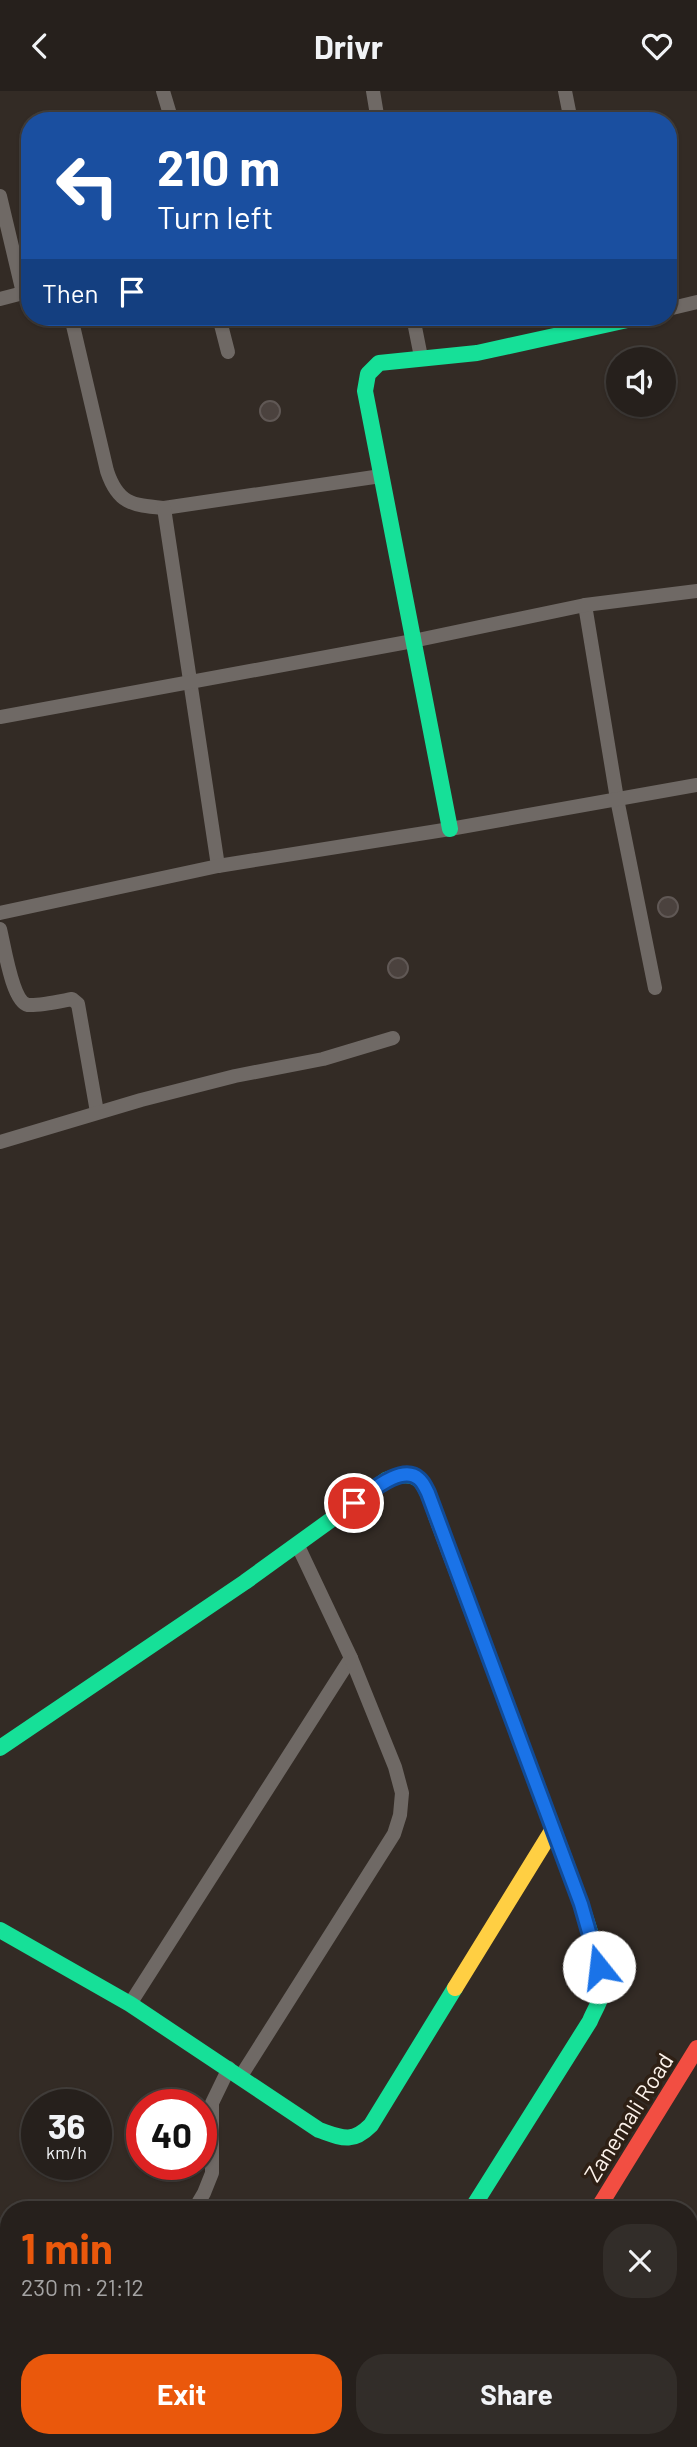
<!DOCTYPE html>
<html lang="en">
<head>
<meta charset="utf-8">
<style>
  :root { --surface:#26201c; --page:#322d29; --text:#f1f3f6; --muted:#a4a3a3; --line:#423e3b; --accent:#ea580c }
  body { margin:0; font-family:Barlow,sans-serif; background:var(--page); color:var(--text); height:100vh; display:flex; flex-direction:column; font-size:26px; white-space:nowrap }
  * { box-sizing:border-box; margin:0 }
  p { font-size:23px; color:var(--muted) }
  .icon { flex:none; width:38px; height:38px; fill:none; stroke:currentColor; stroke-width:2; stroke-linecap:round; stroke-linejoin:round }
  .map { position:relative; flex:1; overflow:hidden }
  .sheet { position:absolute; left:0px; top:2110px; width:698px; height:247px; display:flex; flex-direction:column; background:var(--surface); border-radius:28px 28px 0 0; box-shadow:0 2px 5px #0004,0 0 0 2px var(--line) }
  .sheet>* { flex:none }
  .banner { position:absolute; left:21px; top:21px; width:656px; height:214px; border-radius:28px; box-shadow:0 2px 5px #0004,0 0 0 2px var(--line); background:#1a4fa0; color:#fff; overflow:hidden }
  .buttons { position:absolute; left:606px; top:256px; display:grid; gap:14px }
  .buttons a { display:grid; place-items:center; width:70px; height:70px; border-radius:50%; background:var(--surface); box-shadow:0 2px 5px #0004,0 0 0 2px var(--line); font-size:35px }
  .speed { position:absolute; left:21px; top:1998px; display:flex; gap:14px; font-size:35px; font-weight:700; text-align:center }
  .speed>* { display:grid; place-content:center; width:91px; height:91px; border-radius:50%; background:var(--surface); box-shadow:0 2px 5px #0004,0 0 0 2px var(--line); line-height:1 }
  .speed small { font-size:18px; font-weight:400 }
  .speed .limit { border:10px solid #d22; background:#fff; color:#111 }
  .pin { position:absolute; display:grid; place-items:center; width:60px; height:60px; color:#fff; margin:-30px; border:4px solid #fff; border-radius:50%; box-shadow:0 2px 7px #0007 }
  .me { position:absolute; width:77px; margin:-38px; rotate:344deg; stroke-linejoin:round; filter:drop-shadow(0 0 5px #0008) }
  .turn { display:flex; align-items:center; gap:24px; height:147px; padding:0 21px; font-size:32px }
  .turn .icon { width:91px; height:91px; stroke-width:2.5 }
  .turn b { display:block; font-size:49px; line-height:60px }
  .then { display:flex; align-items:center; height:66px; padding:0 21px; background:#0003; gap:14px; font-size:26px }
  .round { display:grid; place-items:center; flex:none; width:74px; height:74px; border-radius:28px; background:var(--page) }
  .head { display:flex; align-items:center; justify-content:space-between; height:119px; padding:0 21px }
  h1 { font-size:42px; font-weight:700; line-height:52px; color:var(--accent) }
  .action { display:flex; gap:14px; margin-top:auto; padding:14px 21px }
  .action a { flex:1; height:80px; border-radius:28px; background:var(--accent); color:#fff; font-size:28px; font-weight:700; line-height:80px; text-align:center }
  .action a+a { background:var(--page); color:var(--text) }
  header { display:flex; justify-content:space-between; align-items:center; height:91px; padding:0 21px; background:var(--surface); font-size:32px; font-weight:700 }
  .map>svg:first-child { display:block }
  .building { fill:#4b423e; stroke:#605855; stroke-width:2 }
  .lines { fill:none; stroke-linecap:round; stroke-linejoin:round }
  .path { stroke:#6e6864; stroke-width:2.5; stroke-dasharray:3.5 5; stroke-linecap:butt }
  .street { stroke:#6f6965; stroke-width:14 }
  .fast { stroke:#16e098; stroke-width:16 }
  .slow { stroke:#ffcf43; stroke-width:16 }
  .jam { stroke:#f24e42; stroke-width:16 }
  .route-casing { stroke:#114b97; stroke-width:18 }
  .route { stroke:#1a73e8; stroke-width:12 }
  .labels { text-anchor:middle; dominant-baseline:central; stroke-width:7; stroke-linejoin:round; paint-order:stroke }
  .street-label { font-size:23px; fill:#fdf3eb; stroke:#2e2015 }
</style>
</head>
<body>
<header><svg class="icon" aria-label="back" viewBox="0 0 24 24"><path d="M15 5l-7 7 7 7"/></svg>Drivr<svg class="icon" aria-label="heart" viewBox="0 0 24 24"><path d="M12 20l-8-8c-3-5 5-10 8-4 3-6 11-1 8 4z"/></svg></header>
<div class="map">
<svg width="697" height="2356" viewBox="0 0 697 2356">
  <rect width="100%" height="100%" fill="#332b25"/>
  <g class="building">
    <circle cx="270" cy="320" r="10"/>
    <circle cx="668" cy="816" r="10"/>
    <circle cx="398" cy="877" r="10"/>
  </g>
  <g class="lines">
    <path class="path" d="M690,2175L697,2173"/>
    <g class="street">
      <path d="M163,0L172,30"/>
      <path d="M373,0L378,30"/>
      <path d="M565,0L571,30"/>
      <path d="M0,105L23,202L30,200"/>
      <path d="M0,208L23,202"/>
      <path d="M668,218L697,211"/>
      <path d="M71,226L107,380C118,413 132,414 164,417L381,385"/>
      <path d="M219,226L228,261"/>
      <path d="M413,226L421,266"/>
      <path d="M164,417L218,775"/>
      <path d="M585,514L617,708L655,897"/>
      <path d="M0,626L413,550L585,514L697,500"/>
      <path d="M0,822L218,775L450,738L697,694"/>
      <path d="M0,838C4,853 12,911 28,914C39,915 61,910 72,908L78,913L97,1021"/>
      <path d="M0,1051L141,1009L235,985L323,968L393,947"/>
      <path d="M130,1913L351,1567"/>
      <path d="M241,1985L394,1743L400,1724L402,1702L395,1676L351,1567L298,1455"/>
      <path d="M194,2119L204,2102L212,2082V2012L229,1977"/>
      <path d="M690,2237L697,2242"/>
      <path d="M79,2356L80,2348"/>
      <path d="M323,2356L328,2348"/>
    </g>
    <g class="fast">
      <path d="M450,738L365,300L368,283L379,272L477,262L641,226"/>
      <path d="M0,1657L245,1491L386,1389C422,1374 426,1396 436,1425"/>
      <path d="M0,1839L130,1913L319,2039C342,2047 352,2053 371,2034L455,1897"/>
      <path d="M471,2119L590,1930C593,1922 599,1913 601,1905C606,1876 576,1799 565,1769"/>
      <path d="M453,2356L458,2348"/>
    </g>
    <g class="slow">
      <path d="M436,1425L565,1769"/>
      <path d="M455,1897L553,1738"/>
    </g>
    <path class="jam" d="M597,2119L697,1957"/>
  </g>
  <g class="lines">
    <g class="route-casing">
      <path id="route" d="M354,1412C369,1402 402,1372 419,1388C423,1391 426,1398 428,1402L581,1813L599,1876"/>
    </g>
    <use href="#route" class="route"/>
  </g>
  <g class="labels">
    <g class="street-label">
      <text transform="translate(628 2026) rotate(-58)">Zanemali Road</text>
    </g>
  </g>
</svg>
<div class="buttons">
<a><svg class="icon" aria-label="sound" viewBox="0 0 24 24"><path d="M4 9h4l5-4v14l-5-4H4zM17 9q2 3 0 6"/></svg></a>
</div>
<div class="speed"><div>36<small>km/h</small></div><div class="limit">40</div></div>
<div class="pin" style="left:354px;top:1412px;background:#d93025"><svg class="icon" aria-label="arrive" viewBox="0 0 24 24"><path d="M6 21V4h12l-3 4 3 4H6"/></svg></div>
<svg class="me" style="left:599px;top:1876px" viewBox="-20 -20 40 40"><circle r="19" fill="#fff"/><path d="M0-13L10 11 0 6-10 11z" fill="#1a73e8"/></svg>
<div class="banner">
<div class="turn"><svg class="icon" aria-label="left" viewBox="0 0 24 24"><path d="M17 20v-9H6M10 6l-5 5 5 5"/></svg><div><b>210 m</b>Turn left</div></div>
<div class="then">Then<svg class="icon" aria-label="arrive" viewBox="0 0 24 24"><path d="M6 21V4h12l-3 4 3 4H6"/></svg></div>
</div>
<section class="sheet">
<div class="head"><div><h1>1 min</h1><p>230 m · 21:12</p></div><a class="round"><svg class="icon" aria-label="close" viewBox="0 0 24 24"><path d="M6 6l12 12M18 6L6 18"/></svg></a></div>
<div class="action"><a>Exit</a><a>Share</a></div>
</section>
</div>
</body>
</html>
